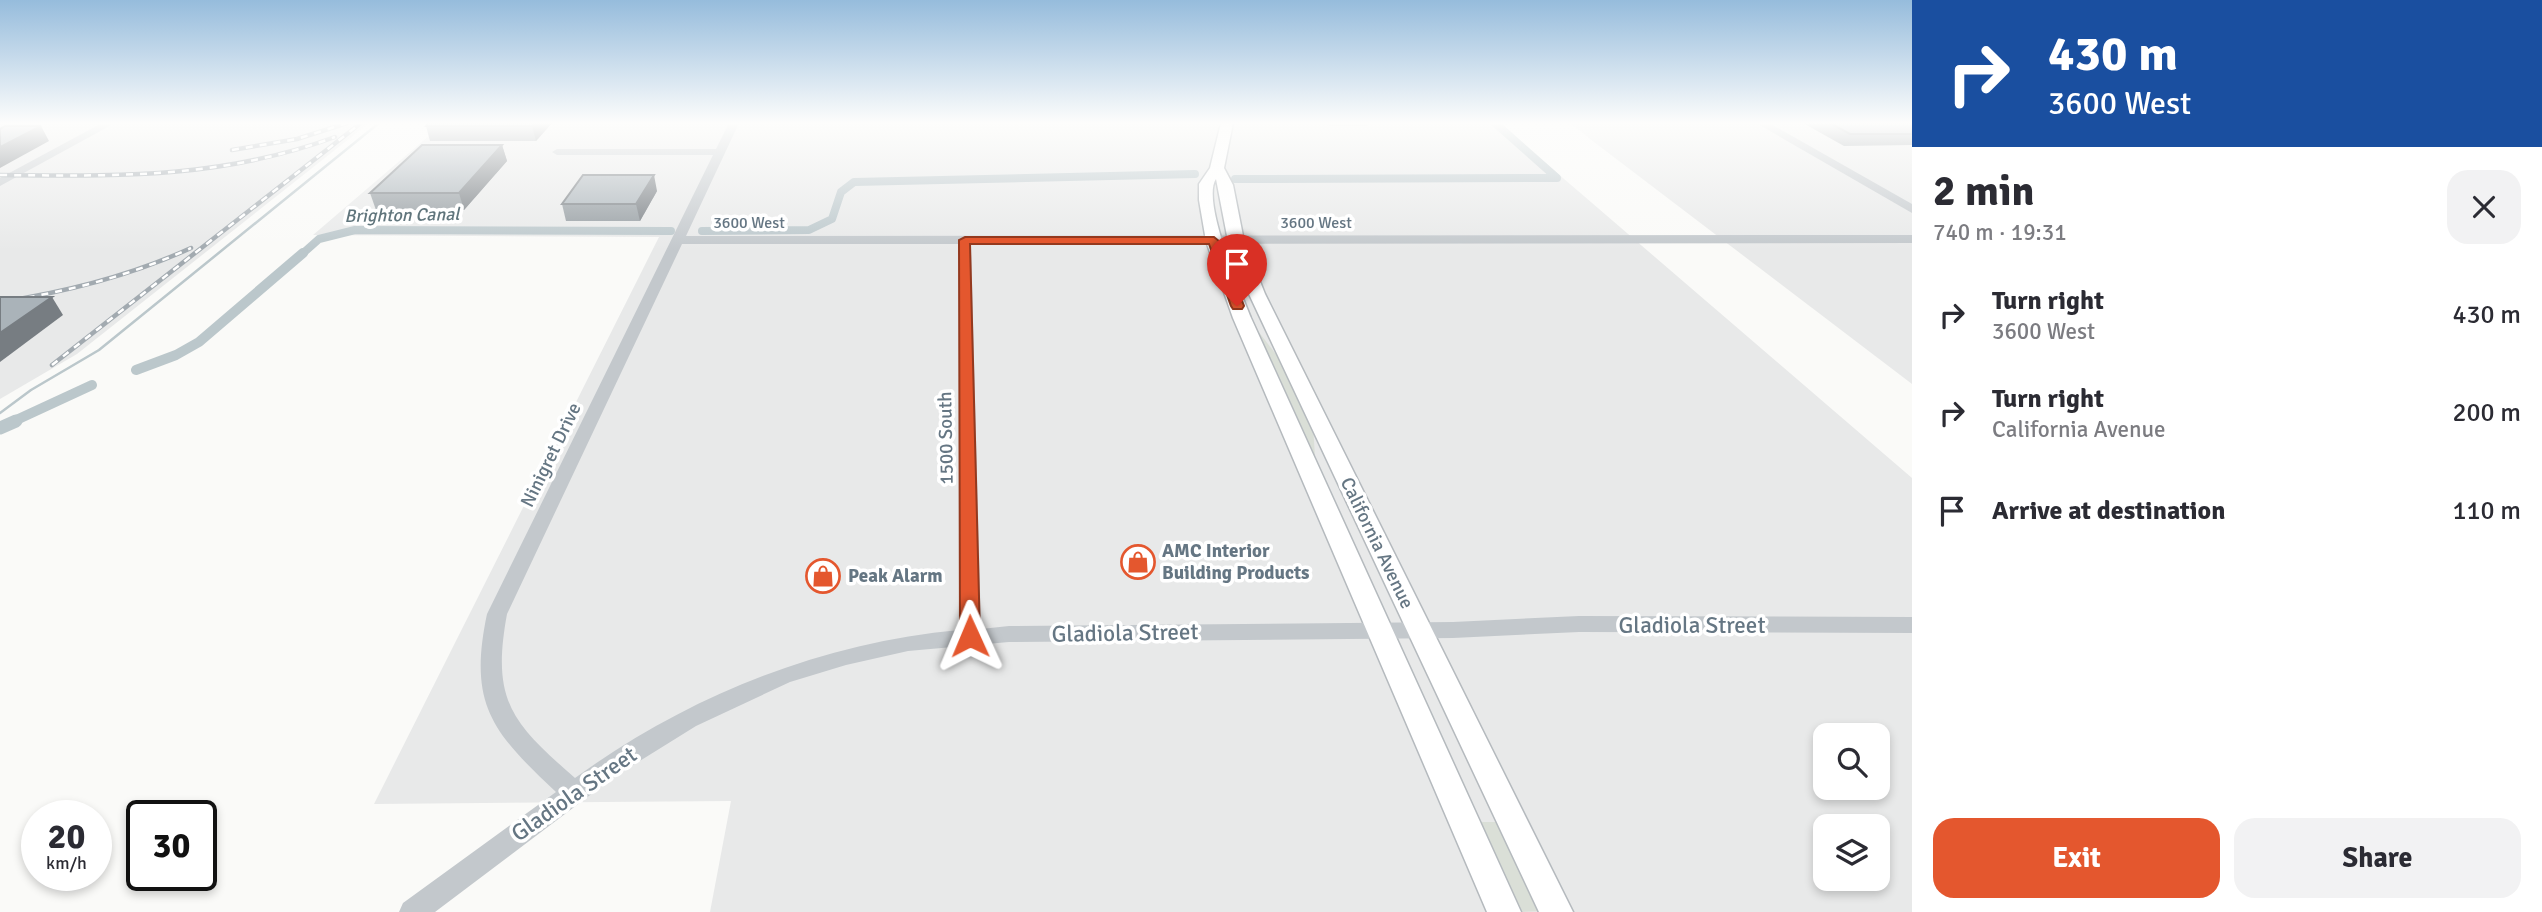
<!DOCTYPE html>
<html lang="en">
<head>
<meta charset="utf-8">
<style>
  :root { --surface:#fff; --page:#f2f2f3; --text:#2b2b33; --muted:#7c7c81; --accent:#e4572e }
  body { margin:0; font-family:Signika,sans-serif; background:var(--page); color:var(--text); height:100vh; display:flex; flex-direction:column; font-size:26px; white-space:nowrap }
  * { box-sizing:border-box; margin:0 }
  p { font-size:23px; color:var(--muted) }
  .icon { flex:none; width:38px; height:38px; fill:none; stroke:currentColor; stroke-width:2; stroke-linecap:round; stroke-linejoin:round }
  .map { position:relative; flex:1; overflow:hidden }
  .drawer { display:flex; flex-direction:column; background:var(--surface); width:630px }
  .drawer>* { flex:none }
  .hud { background:#1a4fa0; color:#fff; overflow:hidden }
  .tools { position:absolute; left:1813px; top:723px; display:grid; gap:14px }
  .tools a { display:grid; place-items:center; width:77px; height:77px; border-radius:14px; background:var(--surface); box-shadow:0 4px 10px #0003; font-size:35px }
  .speed { position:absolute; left:21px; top:800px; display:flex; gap:14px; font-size:35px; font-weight:700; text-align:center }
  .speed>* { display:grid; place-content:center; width:91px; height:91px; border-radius:50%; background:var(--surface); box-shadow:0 4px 10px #0003; line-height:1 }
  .speed small { font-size:18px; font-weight:400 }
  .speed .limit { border:4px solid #111; border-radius:10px; background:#fff; color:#111 }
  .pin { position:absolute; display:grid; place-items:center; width:60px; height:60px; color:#fff; margin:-72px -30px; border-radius:50% 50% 50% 0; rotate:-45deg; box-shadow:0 0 7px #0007 }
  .pin .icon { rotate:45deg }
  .me { position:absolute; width:77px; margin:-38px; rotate:359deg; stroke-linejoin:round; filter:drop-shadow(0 0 5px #0008) }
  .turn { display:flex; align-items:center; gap:24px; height:147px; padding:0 21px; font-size:32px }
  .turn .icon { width:91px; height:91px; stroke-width:2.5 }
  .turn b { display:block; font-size:49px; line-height:60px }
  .round { display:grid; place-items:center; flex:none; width:74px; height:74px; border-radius:21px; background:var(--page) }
  .summary { display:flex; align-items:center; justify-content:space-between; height:119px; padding:0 21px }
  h1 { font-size:42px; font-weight:700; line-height:52px }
  .button { display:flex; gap:14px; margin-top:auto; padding:14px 21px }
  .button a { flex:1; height:80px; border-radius:21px; background:var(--accent); color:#fff; font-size:28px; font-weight:700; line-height:80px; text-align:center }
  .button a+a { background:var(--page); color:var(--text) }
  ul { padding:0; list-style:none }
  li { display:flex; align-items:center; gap:21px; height:98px; padding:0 21px }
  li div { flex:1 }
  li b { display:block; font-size:26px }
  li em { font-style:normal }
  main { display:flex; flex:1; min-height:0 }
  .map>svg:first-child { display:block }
  .built { fill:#e8e9e9; fill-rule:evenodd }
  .green { fill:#dadfd7 }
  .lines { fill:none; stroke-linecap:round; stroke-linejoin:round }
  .stream { stroke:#bbc7cb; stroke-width:2.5 }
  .canal-far2 { stroke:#bbc7cb; stroke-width:8 }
  .canal-far1 { stroke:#bbc7cb; stroke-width:10 }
  .canal { stroke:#bbc7cb; stroke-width:13 }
  .major-casing { stroke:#b5babe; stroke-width:3 }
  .minor { fill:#c3c8cc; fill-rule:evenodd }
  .major { fill:#fff; fill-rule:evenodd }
  .rail-casing { stroke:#a2aab0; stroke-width:4.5 }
  .rail { stroke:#fff; stroke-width:2.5; stroke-dasharray:7; stroke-linecap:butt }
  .wall { fill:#929a9f }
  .shaded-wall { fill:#777d82 }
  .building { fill:#aab3b9; stroke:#777d82; stroke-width:2 }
  .route { fill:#e4572e; stroke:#94391e; stroke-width:2 }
  .labels { text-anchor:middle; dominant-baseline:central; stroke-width:7; stroke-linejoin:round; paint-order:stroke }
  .far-street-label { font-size:16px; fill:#657683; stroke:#fff }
  .far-water-label { font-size:18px; font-style:italic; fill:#60757c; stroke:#fff }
  .street-label { font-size:19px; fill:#657683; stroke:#fff }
  .poi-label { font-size:19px; font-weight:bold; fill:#657683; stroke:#fff; text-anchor:start }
  .near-street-label { font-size:23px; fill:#657683; stroke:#fff }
</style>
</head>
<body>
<main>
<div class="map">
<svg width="1912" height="912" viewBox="0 0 1912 912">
  <rect width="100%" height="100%" fill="#fafaf8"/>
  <g class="built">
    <path d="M0,123H369L77,354L0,399Z"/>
    <path d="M444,123H1499L1912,478V912H710L731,801L374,804L659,237L313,235ZM1825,735H1878V788H1825ZM1825,826H1878V878H1825Z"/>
    <path d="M1570,123H1912V384L1594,142Z"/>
  </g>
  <g class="green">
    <path d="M1255,327L1288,370L1313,425L1315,457Z"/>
    <path d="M1476,822H1500L1543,911L1517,912Z"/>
  </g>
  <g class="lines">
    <path class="stream" d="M0,413L31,390L99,350L379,123"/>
    <g class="canal-far2">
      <path d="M1235,179L1557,178L1495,123"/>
      <path d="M702,231L809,230L832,219L841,192L854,182L1195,174"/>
      <path d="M301,255L319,239L355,230L671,231"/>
    </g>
    <g class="canal-far1">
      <path d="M136,370L176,355L199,342L303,253"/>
      <path d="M12,422L92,385"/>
    </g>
    <path class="canal" d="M0,428L16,421"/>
    <g class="major-casing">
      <path id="major" d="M1221,123H1233L1224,168L1233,185L1244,241L1265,294L1573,912H1539L1249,294L1228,241L1216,179C1201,201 1241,293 1251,318L1521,912H1487L1233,318L1206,241L1199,200V184L1210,168Z"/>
    </g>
    <g class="minor">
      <path d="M102,123H115L0,186V178Z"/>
      <path d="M729,123H739L686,236L1912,235V243L971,244L981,629L1009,626L1453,622L1579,616L1912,617V633L1579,632L1453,638L1009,642L908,651L846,665L790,682L696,726L614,777L435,912H399L403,903L556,792C492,732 468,704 487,614L713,155H557L552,152L557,149H716ZM682,244H959V630C820,643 688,696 575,778C512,723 491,701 507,614Z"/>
      <path d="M1325,123H1372L1367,126H1330Z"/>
      <path d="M1756,123H1769L1912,204V213Z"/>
    </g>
    <use href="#major" class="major"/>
    <g class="rail-casing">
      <g id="rail">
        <path d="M232,150L297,139L347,123"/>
        <path d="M0,175C120,176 220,179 335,137"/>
        <path d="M0,302C66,292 130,276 191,248"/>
        <path d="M52,365L361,123"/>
      </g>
    </g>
    <use href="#rail" class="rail"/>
  </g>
  <g class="wall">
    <path d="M552,123L536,141H430L426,126Z"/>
    <path d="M1803,123H1912V145L1844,146Z"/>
    <path d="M502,145L507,161L464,210H376L370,193Z"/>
    <path d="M657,191L640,221H566L562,204Z"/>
  </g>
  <g class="shaded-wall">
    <path d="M535,123H552L536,141L532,126Z"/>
    <path d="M41,126L49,141L0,168V147Z"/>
    <path d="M502,145L507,161L464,210L459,193Z"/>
    <path d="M654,175L657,191L640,221L636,204Z"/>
    <path d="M52,297L63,315L0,362V333Z"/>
  </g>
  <g class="building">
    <path d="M428,123H535L532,126H426Z"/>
    <path d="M1830,123H1912V134H1850Z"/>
    <path d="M5,126H41L0,147V129Z"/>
    <path d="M422,145H502L459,193H370Z"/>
    <path d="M583,175H654L636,204H562Z"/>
    <path d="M0,297H52L0,333Z"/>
  </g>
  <linearGradient id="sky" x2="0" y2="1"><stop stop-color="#96bcdc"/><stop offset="0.49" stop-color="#fdfdfc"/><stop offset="1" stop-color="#fdfdfc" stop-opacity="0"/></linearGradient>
  <rect width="1912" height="251" fill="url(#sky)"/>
  <path class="route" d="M1214,237L1219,241L1244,306L1242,309H1233L1231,306L1209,244H970L980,636L977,641L970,643L963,641L960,636L959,240L965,237Z"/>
  <defs>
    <g id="shop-ring" transform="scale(1.75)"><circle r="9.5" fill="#fff" stroke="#e4572e" stroke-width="1.5"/><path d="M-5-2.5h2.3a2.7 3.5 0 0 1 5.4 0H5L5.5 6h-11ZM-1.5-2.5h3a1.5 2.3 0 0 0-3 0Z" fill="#e4572e"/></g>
  </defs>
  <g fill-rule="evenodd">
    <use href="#shop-ring" x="1138" y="562"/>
    <use href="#shop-ring" x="823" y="576"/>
  </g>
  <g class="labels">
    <g class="far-street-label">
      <text x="749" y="223">3600 West</text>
      <text x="1316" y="223">3600 West</text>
    </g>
    <g class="far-water-label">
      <text transform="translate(402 215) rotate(-1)">Brighton Canal</text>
    </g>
    <g class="street-label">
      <text transform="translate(946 438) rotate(-91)">1500 South</text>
      <text transform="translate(551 455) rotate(-64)">Ninigret Drive</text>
      <text transform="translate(1377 543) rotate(64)">California Avenue</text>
    </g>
    <g class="poi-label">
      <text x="1162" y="551">AMC Interior<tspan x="1162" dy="22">Building Products</tspan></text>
      <text x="848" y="576">Peak Alarm</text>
    </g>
    <g class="near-street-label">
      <text x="1692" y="625">Gladiola Street</text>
      <text transform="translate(1125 633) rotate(-1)">Gladiola Street</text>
      <text transform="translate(574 794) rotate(-35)">Gladiola Street</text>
    </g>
  </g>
</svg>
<div class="tools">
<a><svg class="icon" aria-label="search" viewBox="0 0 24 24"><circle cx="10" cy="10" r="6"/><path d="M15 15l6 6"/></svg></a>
<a><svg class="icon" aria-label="layers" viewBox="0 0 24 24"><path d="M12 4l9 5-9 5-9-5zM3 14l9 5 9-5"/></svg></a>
</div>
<div class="speed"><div>20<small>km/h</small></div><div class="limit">30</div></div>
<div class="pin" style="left:1237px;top:306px;background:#d93025"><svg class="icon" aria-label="arrive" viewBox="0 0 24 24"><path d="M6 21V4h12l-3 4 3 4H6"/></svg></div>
<svg class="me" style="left:970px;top:636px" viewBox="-20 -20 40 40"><path d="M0-17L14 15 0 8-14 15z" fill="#e4572e" stroke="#fff" stroke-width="4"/></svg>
</div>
<section class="drawer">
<div class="hud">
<div class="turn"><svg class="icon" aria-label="right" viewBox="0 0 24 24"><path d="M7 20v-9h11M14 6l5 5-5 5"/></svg><div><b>430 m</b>3600 West</div></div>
</div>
<div class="summary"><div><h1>2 min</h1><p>740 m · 19:31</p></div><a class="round"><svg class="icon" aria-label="close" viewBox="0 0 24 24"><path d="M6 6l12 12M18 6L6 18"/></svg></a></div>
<ul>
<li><svg class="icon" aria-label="right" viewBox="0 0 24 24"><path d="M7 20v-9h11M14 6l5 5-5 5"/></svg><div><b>Turn right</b><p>3600 West</p></div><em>430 m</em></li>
<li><svg class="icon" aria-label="right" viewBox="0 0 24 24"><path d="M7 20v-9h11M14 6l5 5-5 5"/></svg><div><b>Turn right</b><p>California Avenue</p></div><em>200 m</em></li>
<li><svg class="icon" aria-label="arrive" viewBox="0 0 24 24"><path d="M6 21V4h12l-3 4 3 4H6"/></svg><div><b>Arrive at destination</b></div><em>110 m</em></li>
</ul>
<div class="button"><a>Exit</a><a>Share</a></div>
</section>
</main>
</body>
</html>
